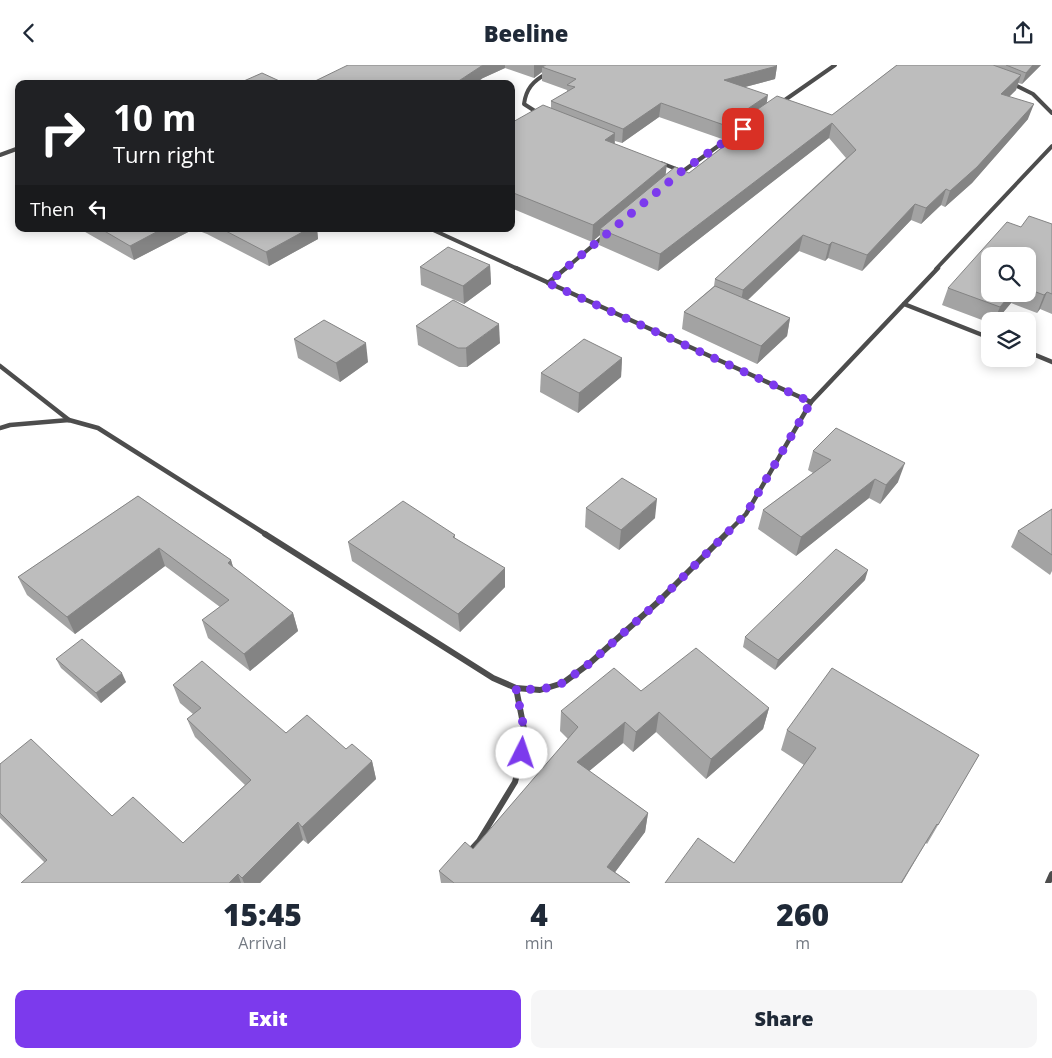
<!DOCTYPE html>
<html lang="en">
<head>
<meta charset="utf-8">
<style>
  :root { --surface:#fff; --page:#f6f6f7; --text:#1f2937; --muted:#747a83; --accent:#7c3aed }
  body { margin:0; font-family:"Open Sans",sans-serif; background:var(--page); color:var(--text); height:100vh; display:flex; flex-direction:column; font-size:19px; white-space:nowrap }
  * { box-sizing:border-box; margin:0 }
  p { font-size:16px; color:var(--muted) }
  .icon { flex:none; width:28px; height:28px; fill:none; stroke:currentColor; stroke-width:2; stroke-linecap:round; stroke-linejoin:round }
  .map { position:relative; height:818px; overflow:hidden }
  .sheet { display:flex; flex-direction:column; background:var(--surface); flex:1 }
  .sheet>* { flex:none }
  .top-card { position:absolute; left:15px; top:15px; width:500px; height:152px; border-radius:10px; box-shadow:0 2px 12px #0003; background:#202124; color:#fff; overflow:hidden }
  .controls { position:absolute; left:981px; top:182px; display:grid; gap:10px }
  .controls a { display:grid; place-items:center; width:55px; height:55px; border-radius:10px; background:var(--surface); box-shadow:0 2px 12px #0003; font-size:25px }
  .pin { position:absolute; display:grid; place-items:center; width:42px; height:42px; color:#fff; margin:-21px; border-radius:10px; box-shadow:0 2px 8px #0006 }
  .me { position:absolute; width:55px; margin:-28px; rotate:4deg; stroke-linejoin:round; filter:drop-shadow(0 0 4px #0008) }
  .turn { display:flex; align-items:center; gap:18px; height:105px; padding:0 15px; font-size:22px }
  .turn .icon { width:65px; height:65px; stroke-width:2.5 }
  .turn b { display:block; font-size:35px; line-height:42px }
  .then { display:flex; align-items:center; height:48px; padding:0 15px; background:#0003; gap:10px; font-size:19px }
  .eta { display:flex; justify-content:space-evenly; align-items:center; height:85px; text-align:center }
  .eta b { font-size:30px; font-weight:800; line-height:35px }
  .primary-button { display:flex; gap:10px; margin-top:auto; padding:10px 15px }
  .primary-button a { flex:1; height:58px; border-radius:10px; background:var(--accent); color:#fff; font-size:20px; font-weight:800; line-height:58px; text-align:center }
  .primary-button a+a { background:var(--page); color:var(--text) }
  header { display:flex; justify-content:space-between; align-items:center; height:65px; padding:0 15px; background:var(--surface); font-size:22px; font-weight:800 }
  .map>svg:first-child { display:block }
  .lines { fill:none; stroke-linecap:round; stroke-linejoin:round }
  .street-far2 { stroke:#4d4d4d; stroke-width:4 }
  .street-far1 { stroke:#4d4d4d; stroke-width:4.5 }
  .street { stroke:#4d4d4d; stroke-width:6 }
  .wall { fill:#a3a3a3; fill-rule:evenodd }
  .shaded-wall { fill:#848484 }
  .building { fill:#bdbdbd; stroke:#848484 }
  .route { stroke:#7c3aed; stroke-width:9; stroke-dasharray:0 16.2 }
</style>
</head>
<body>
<header><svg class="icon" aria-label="back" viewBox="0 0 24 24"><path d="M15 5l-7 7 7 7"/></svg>Beeline<svg class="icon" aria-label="share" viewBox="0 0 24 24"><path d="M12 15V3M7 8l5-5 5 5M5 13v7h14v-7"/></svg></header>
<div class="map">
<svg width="1052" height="818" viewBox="0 0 1052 818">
  <rect width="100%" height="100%" fill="#fff"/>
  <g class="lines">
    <g class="street-far2">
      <path d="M1013,19L1033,29L1052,48"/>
      <path d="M782,37L835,0"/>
      <path d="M538,48L524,39C526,24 533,16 546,9"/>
      <path d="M0,90L19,83"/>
      <path d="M661,98L679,105"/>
      <path d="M679,109L735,69"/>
      <path d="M431,164L518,204"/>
      <path d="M565,204L603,172"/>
      <path d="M936,204L1052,81"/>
    </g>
    <g class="street-far1">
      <path d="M516,203L811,337"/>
      <path d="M548,218L566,203"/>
      <path d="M904,239L990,273"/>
      <path d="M1028,287L1052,297"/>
      <path d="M0,301L69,355"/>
      <path d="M0,363L10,360L69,355L98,363L267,470"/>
      <path d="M725,470L746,449L811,337L938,203"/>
    </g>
    <g class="street">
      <path d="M265,469L493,613L516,623L540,625L563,618L590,598L658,537L726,469"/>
      <path d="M468,788L479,776L515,717L526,674L516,623"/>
      <path d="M1048,818L1052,809"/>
    </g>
  </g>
  <g class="wall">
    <path d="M348,0H776L777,1L775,14L745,22L767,39L832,50L897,0H1041L1022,19L1018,18L1016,25L1009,32L1028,54L972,118L945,142L941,140L921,159L911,155L862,206L828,193L825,196L799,186L748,235L790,253L787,271L757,299L682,264L684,247L714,221L715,214L846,93L829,73L658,206L599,180L600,170L592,177L511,143V58L551,43V36L567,27V25L542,16V7L534,13L505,3L483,13ZM659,52L722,74L732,66L731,75L689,108L666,110L615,79V76L622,78Z"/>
    <path d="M19,124V136L15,126Z"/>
    <path d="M1052,159V249L1040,244L1037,248L1011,238L996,256H990V258L942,240L948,223L1021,162ZM1028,191V229H990Z"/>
    <path d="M80,164H317L318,174L269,201L207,169L194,164L134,195Z"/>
    <path d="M490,200L491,219L464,239L421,220L420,202Z"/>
    <path d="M416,261L500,278L467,302H459L418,280Z"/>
    <path d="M294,274L368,297L340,317L298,293Z"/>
    <path d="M622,293L621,312L578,348L540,327L541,308Z"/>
    <path d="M813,386L898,417L880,439L869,433L796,491L758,464L763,445L813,408L808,405Z"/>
    <path d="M138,431L231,495L233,502L293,548L298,566L250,606L208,573L202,555L220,542L165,501L75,569L27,530L18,512Z"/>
    <path d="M586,443L655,453L619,485L585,462Z"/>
    <path d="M1052,444V506L1050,510L1011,482L1018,466Z"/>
    <path d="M455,470V473L505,522L460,567L352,496L348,477Z"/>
    <path d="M865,515L775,605L743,582L745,572Z"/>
    <path d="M56,594L126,617L101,638L61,603Z"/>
    <path d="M173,620L286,668L346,684L372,696L376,714L308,779L303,775L260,818H21L45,798L0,753V699L112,751L183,778L245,720L195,672L187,654L193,649L180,638Z"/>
    <path d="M641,626L769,643L763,664L706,714L656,667L633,687L623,678L589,706L648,748L645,767L615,807L630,818H441L439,806L473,784L568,674L560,666L561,646Z"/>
    <path d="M787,665L979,690L927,779L926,778L734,798L804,700L781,685Z"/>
  </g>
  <g class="shaded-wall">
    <path d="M483,0H505V3L483,13L475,19H454Z"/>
    <path d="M534,0H554L542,2V7L534,13Z"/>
    <path d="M1033,0H1041L1022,19L1026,8Z"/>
    <path d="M777,1L775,14L722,28L724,15Z"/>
    <path d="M1021,10L1016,25L996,44L1001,29Z"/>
    <path d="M768,30L766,43L733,61L732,66L722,74L724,60Z"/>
    <path d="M661,38L659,52L622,78L623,64Z"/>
    <path d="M1034,39L1028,54L972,118L945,142L950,126Z"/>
    <path d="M832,58L829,73L658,206L660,189Z"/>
    <path d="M615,68L614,83L605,75Z"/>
    <path d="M667,99L665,115L600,164V170L592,177L593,160Z"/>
    <path d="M946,124L941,140L921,159L926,143Z"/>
    <path d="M915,139L911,155L862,206L867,190Z"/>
    <path d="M162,164H194L134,195L130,181Z"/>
    <path d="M308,164H317L318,174L269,201L266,187Z"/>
    <path d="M803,170L799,186L740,242L743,225Z"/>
    <path d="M832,177L828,193L825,196L829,180Z"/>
    <path d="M490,200L491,219L464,239L463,221Z"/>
    <path d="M1047,227L1040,244L1037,248L1044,230Z"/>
    <path d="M1011,229H1014L1011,238L996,256H994L1000,242Z"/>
    <path d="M790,253L787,271L757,299L761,281Z"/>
    <path d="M499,259L500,278L467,302L466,283Z"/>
    <path d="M366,278L368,297L340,317L336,298Z"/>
    <path d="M622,293L621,312L578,348L579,328Z"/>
    <path d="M905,398L898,417L880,439L886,420Z"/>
    <path d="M875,414L869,433L796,491L801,472Z"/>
    <path d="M657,434L655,453L619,485L621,465Z"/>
    <path d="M159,483L165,501L75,569L67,552Z"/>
    <path d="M231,495L236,513L228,498Z"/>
    <path d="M505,503V522L460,567L458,549Z"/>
    <path d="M868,505L865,515L775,605L778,595Z"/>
    <path d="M293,548L298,566L250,606L244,589Z"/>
    <path d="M122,608L126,617L101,638L96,628Z"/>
    <path d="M769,643L763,664L706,714L711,694Z"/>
    <path d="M659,647L656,667L633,687L636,667Z"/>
    <path d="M625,657L623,678L576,717L577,697Z"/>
    <path d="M372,696L376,714L308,779L302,762Z"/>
    <path d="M648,748L645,767L607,818V802Z"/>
    <path d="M298,757L303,775L260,818H244L242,813Z"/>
    <path d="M937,759L902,818H901Z"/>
    <path d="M238,809L241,818H229Z"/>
  </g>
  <g class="building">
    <path d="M348,0H483L454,19H309Z"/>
    <path d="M546,0H776L777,1L724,15L768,30L724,60L661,38L623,64L551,36L575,22L567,20L576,14L542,2Z"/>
    <path d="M897,0H993L1021,10L1001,29L1034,39L977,102L950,126L946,124L926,143L915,139L867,190L832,177L829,180L803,170L743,225L715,214L856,85L832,58L660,189L600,164L675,102L689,108L745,65L733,61L777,31L832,50Z"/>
    <path d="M1006,0H1033L1026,8Z"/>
    <path d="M262,8L286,19H237Z"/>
    <path d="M543,40L615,68L605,75L667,99L593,160L511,127V58Z"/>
    <path d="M1029,151L1052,159V229L1047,227L1044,230L1028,224V191H990V229H1011L1000,242L948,223L1007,157L1021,162Z"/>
    <path d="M101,164H162L130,181Z"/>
    <path d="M222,164H308L266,187Z"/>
    <path d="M448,182L490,200L463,221L420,202Z"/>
    <path d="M715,221L790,253L761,281L684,247Z"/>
    <path d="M453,235L499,259L466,283H458L416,261Z"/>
    <path d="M324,255L366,278L336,298L294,274Z"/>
    <path d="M584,274L622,293L579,328L541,308Z"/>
    <path d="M836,363L905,398L886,420L875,414L801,472L763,445L831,395L813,386Z"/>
    <path d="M622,413L657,434L621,465L586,443Z"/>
    <path d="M138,431L231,495L228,498L293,548L244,589L202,555L229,535L159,483L67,552L18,512Z"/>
    <path d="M403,436L455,470L453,472L505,503L458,549L348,477Z"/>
    <path d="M1052,444V490L1018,466Z"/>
    <path d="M836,484L868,505L778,595L745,572Z"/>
    <path d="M82,574L122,608L96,628L56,594Z"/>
    <path d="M696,583L769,643L711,694L659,647L636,667L625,657L577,697L648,748L607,802L630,818H454L439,806L465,777L473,784L578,662L561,646L614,603L641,626Z"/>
    <path d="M202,596L286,668L307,650L346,684L352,679L372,696L302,762L298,757L242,813L238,809L229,818H21L47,795L0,748V699L31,674L112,751L133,732L183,778L251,715L187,654L201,643L173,620Z"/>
    <path d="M832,603L979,690L938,760L937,759L901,818H665L698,773L734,798L816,683L787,665Z"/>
  </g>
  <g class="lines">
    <path class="route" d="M522,688L526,674L516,623L540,625L563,618L590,598L658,537L746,449L811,337L548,218L682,106L743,64"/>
  </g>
</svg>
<div class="controls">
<a><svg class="icon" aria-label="search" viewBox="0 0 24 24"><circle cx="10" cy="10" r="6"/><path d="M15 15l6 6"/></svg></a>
<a><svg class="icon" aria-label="layers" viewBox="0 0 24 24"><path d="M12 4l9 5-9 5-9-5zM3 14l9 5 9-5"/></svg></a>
</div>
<div class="pin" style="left:743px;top:64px;background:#d93025"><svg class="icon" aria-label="arrive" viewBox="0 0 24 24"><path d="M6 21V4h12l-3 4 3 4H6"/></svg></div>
<svg class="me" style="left:522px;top:688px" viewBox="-20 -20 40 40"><circle r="19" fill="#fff"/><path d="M0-13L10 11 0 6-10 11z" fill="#7c3aed"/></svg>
<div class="top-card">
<div class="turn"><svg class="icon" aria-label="right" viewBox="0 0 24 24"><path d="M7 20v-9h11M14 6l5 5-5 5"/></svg><div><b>10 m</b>Turn right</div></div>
<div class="then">Then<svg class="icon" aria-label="left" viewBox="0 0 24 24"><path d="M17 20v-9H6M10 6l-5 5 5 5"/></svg></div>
</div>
</div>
<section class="sheet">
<div class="eta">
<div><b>15:45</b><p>Arrival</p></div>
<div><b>4</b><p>min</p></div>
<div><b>260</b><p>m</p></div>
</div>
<div class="primary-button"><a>Exit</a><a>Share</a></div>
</section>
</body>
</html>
